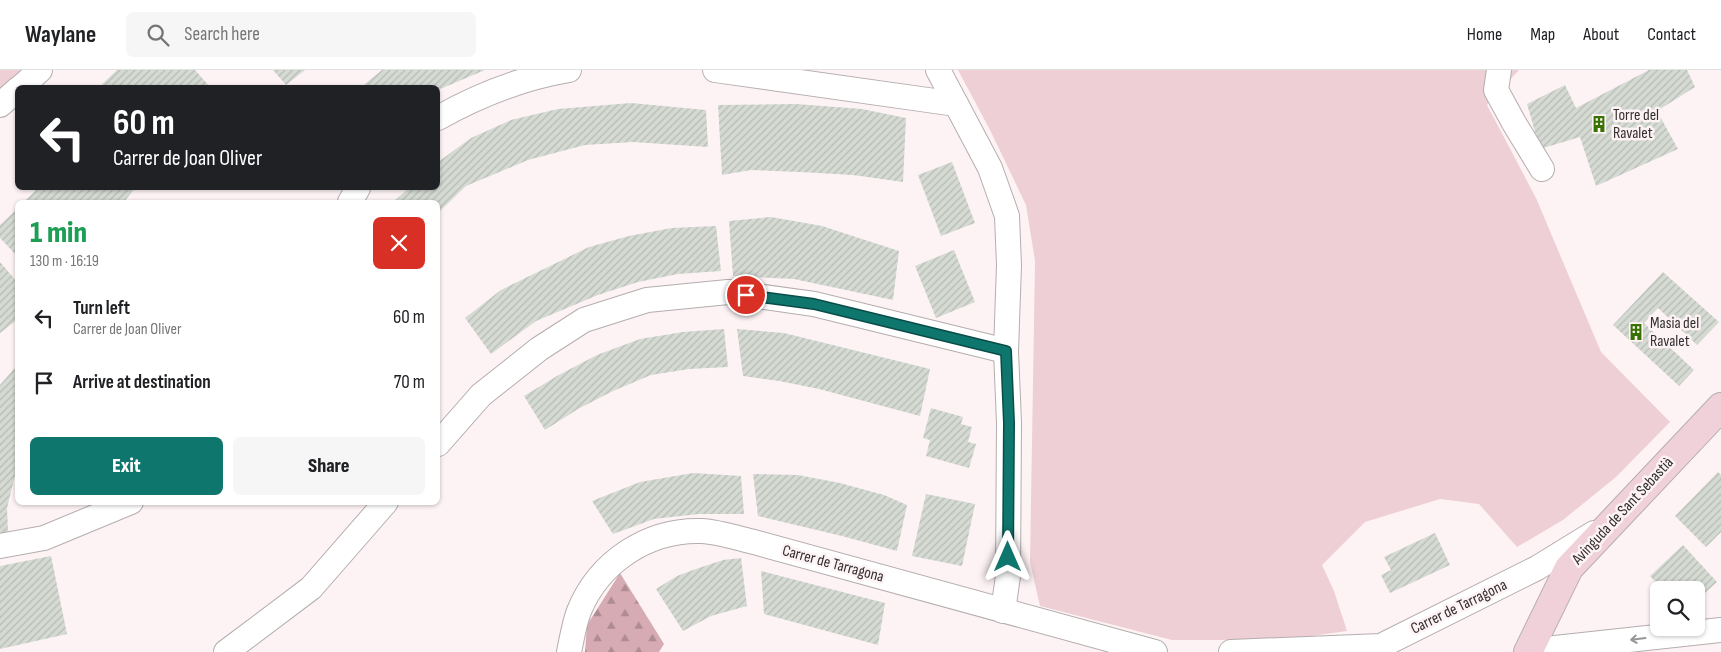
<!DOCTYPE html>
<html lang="en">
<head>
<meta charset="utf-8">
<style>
  :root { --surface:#fff; --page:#f6f6f6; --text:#202124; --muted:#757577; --line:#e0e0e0; --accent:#0f766e }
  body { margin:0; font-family:"Sofia Sans Condensed",sans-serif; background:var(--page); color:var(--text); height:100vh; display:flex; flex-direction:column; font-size:19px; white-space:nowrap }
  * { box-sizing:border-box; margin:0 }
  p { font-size:16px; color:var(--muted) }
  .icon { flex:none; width:28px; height:28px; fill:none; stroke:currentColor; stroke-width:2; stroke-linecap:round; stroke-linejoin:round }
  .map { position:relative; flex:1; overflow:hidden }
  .side { position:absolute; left:15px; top:130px; width:425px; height:305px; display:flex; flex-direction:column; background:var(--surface); border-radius:8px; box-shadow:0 1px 4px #0004 }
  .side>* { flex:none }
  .hud { position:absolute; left:15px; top:15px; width:425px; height:105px; border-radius:8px; box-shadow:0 1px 4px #0004; background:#202124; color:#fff; overflow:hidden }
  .fabs { position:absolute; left:1650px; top:511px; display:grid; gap:10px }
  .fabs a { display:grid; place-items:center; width:55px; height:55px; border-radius:8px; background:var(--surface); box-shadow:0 1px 4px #0004; font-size:25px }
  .pin { position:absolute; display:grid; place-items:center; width:42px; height:42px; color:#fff; margin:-21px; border:2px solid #fff; border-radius:50%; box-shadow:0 1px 5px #0007 }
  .me { position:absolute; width:55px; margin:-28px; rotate:0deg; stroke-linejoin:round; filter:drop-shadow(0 0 4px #0008) }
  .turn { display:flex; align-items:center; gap:18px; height:105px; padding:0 15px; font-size:22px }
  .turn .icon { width:65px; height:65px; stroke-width:2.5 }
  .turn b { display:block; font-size:35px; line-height:42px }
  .round { display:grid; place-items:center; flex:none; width:52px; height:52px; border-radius:8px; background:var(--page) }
  .overview { display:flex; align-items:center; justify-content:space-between; height:85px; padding:0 15px }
  h1 { font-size:30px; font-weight:800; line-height:38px; color:#1e9e55 }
  .action { display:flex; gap:10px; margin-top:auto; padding:10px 15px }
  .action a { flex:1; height:58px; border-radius:8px; background:var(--accent); color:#fff; font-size:20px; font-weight:800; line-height:58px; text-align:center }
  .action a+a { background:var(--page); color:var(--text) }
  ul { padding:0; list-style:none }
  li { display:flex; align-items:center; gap:15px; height:65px; padding:0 15px }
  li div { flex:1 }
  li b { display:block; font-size:19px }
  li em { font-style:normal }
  header { display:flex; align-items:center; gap:30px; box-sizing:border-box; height:70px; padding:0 25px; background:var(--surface); border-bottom:1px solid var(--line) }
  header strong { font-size:24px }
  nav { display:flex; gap:28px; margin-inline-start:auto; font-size:18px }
  .search { width:350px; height:45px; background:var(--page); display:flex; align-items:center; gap:12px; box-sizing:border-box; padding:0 18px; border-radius:8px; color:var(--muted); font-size:19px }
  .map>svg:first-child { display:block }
  .green { fill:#eecfd5 }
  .forest { fill:url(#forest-firs) }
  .building { fill:url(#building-hatch) }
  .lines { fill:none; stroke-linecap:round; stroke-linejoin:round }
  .street-casing { stroke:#b5adae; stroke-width:26 }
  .secondary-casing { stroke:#b5adae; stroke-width:30 }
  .street { stroke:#fff; stroke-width:24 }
  .secondary { stroke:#f0d1d9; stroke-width:28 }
  .oneway { stroke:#989798 }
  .route-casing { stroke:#0a4d48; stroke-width:12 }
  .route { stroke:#0f766e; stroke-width:9 }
  .labels { text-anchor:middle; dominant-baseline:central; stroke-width:5; stroke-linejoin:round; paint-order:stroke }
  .poi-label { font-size:16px; fill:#322f30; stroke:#fdf3f5; text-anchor:start }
  .street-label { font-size:16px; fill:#322f30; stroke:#fdf3f5 }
</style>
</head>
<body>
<header>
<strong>Waylane</strong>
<div class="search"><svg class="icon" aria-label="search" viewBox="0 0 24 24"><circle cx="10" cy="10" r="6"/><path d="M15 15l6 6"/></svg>Search here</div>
<nav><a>Home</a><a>Map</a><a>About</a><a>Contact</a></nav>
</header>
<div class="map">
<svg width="1721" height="582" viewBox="0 0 1721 582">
  <defs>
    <pattern id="forest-firs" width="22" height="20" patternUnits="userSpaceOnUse" patternTransform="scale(1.25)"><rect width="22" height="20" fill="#d6abb3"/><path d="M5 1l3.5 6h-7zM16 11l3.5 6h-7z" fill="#ae8c92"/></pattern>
    <pattern id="building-hatch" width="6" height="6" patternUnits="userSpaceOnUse" patternTransform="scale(1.25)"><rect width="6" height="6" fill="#d5dad3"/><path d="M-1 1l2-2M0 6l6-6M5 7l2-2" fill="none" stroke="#b7bbb5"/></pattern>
  </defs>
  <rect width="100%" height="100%" fill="#fdf3f5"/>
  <g class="green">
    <path d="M0,0H27L0,24Z"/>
    <path d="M958,0H1519L1487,35L1536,128L1601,282L1670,352L1616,407L1563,450L1517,477L1479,434L1440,429L1365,452L1322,495L1334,521L1347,561L1282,570H1172L1040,536L1030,492L1035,191L1026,135L990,60Z"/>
  </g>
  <path class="forest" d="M620,503L664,574L659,582H585L587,555Z"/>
  <g class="building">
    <path d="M117,0H195L211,18H98Z"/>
    <path d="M273,0H305L286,15Z"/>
    <path d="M382,0H485L438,20V18H360Z"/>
    <path d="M1649,0H1687L1695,17L1657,41L1678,79L1596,116L1580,67L1540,79L1527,34L1565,15L1576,38Z"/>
    <path d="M631,33L706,40L708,77L633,72L585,75L528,90L466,116L438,143V132H393L409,118H438V92L471,68L511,50L558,39Z"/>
    <path d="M796,34L862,39L906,48L903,112L853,105L800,102L751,100L722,105L718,35Z"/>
    <path d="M952,92L975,153L941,166L918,105Z"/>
    <path d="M38,118H135L124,132H24Z"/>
    <path d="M18,138V187L0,168V155Z"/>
    <path d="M771,147L822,156L899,181L893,230L794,209L733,206L729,151Z"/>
    <path d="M716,156L721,201L678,204L638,212L598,225L536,251L491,284L465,248L501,220L589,177L629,166L672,158Z"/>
    <path d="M954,180L975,232L936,248L915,196Z"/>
    <path d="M0,192L18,213V249L0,263Z"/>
    <path d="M1663,202L1719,252L1697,275L1658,238L1644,253L1694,300L1679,316L1613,255Z"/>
    <path d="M724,259L728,297L689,299L651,305L613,321L578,339L545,360L524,326L557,306L597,285L640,269L683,262Z"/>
    <path d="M737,259L784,263L930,299L920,346L819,319L779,311L743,306Z"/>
    <path d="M18,294V393L7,438L8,463L0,465V315Z"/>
    <path d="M931,338L963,347L961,354L972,357L968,372L976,374L969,398L926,386L930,370L923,368Z"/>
    <path d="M1718,402L1721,405V462L1706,477L1675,446Z"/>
    <path d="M693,403L741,406L744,444H699L654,449L613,464L592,431L640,412Z"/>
    <path d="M753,404L798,405L840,413L884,425L907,435L897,481L842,466L758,446Z"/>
    <path d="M926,424L975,434L962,496L912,486Z"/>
    <path d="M1435,463L1450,495L1390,523L1381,505L1391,500L1384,487Z"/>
    <path d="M1683,475L1717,512L1696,531V520H1663L1650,506Z"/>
    <path d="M51,486L67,564L0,579V496Z"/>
    <path d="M741,488L747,536L711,546L683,561L656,519L677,506L696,499L723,490Z"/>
    <path d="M761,501L885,533L878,575L764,544Z"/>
  </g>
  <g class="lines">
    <g class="street-casing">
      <g id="street">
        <path d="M715,0L956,34"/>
        <path d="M938,0L990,98L1007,146L1009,195L1006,281L1009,353L1008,506L1003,541"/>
        <path d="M1499,0L1496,20L1514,53L1542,99"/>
        <path d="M20,18L40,0"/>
        <path d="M0,35L18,19"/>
        <path d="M438,48C479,25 522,8 569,0"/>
        <path d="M350,132L358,118"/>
        <path d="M438,374L481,325L539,279L584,250L647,230L728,222L814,234L1006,281"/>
        <path d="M0,476L44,468L131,432"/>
        <path d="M1531,577L1546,579L1721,560"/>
        <path d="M226,582L311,518L386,432"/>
        <path d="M569,582C572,568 574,554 579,541C599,492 648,459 702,461C719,462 737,468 754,472L1155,582"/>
        <path d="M1231,582L1381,576L1537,498L1594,463"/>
      </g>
    </g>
    <g class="secondary-casing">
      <path id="secondary" d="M1528,582L1569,498L1721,337"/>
    </g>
    <use href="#street" class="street"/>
    <use href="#secondary" class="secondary"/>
  </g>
  <defs><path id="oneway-shaft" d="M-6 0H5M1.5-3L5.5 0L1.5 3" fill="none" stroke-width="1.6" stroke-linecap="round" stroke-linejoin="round" transform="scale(1.25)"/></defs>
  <use class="oneway" href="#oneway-shaft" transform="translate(1638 569) rotate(173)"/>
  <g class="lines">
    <g class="route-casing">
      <path id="route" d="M746,225L814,234L1006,281L1009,353L1008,487"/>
    </g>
    <use href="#route" class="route"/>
  </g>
  <defs>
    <g id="building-bare" transform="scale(1.35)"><path d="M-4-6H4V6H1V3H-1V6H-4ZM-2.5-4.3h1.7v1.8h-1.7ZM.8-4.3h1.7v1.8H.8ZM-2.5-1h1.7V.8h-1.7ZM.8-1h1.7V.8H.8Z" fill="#377203" stroke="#fdf3f5" stroke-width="2.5" paint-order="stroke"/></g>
  </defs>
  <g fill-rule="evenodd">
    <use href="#building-bare" x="1599" y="54"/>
    <use href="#building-bare" x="1636" y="262"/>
  </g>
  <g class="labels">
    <g class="poi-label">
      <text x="1613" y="45">Torre del<tspan x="1613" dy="18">Ravalet</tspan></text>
      <text x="1650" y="253">Masia del<tspan x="1650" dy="18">Ravalet</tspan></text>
    </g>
    <g class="street-label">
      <text transform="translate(1623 441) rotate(-47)">Avinguda de Sant Sebastià</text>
      <text transform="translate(833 494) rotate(15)">Carrer de Tarragona</text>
      <text transform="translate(1459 537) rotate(-26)">Carrer de Tarragona</text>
    </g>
  </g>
</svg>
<div class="fabs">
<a><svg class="icon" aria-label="search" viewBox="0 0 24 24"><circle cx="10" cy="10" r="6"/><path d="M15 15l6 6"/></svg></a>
</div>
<div class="pin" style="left:746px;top:225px;background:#d93025"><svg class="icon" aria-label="arrive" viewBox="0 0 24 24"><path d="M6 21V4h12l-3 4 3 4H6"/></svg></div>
<svg class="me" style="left:1008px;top:487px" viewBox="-20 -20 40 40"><path d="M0-17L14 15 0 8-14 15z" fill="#0f766e" stroke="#fff" stroke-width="4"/></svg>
<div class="hud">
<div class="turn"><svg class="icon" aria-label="left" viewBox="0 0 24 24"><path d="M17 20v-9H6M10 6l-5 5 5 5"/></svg><div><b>60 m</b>Carrer de Joan Oliver</div></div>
</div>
<section class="side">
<div class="overview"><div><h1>1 min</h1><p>130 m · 16:19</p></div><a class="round" style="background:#d93025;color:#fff"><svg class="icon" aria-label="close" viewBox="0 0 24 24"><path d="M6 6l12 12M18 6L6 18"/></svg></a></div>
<ul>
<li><svg class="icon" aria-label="left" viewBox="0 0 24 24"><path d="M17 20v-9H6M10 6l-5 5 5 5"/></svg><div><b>Turn left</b><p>Carrer de Joan Oliver</p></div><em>60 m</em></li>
<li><svg class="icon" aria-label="arrive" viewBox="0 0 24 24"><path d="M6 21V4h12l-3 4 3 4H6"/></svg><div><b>Arrive at destination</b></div><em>70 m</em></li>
</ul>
<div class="action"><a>Exit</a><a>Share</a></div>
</section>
</div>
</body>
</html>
